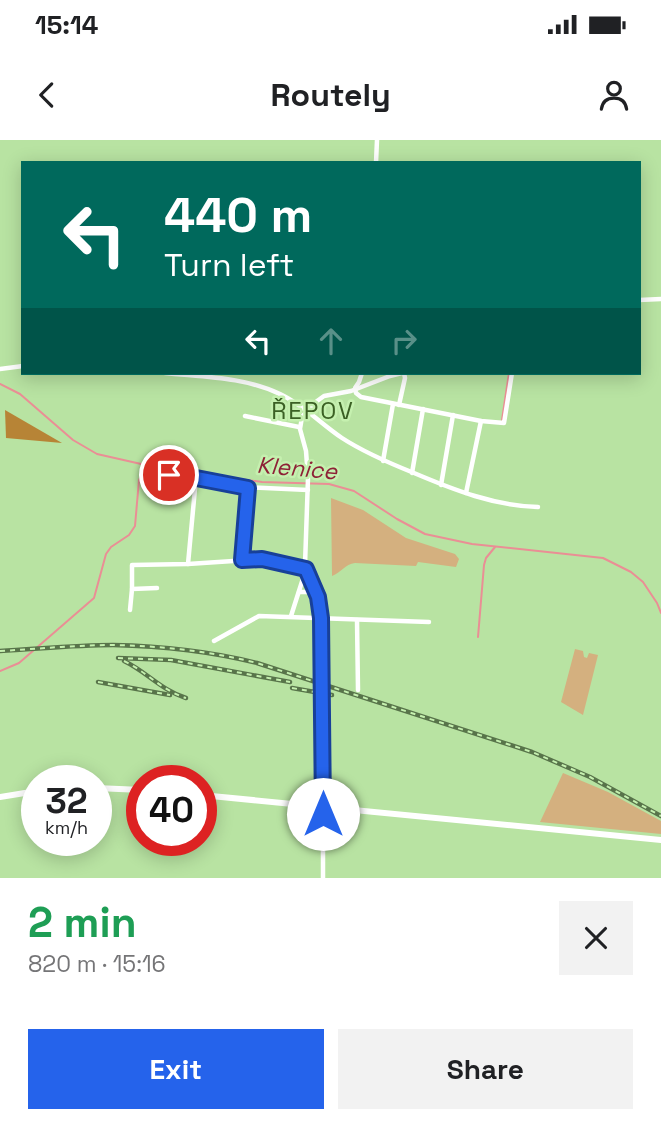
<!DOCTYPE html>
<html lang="en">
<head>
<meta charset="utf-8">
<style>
  :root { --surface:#fff; --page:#f2f2f2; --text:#202124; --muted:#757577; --accent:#2563eb }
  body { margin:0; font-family:"Space Grotesk",sans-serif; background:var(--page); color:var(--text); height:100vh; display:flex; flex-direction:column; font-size:26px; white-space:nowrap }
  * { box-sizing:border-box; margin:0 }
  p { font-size:23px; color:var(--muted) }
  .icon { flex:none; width:38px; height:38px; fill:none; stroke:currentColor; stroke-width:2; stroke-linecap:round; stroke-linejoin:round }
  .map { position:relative; height:738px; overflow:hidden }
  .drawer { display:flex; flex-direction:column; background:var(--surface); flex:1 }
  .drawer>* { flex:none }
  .hud { position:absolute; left:21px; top:21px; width:620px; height:214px; border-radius:0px; box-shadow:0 4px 18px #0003; background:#00695c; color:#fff; overflow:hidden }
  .speed { position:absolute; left:21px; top:625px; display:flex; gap:14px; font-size:35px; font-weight:700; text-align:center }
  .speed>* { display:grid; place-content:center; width:91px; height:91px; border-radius:50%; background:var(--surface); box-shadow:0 4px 18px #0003; line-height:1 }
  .speed small { font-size:18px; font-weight:400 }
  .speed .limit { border:10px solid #d22; background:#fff; color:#111 }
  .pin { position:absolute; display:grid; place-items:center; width:60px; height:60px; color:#fff; margin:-30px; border:4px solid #fff; border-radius:50%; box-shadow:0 2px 7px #0007 }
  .me { position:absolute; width:77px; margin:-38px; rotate:0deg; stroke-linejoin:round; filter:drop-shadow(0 0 5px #0008) }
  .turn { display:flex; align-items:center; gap:24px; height:147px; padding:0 28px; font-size:32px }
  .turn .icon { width:91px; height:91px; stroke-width:2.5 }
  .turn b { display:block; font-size:49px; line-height:60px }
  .lanes { display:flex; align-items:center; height:66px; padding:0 28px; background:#0003; justify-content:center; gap:35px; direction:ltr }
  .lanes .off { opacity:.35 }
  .round { display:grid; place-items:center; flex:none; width:74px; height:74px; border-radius:0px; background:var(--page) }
  .summary { display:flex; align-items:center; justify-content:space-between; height:119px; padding:0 28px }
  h1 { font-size:42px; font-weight:700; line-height:52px; color:#1e9e55 }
  .cta { display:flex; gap:14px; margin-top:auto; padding:14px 28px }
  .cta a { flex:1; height:80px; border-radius:0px; background:var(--accent); color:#fff; font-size:28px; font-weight:700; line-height:80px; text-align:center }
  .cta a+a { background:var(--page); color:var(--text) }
  .status { display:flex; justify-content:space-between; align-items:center; height:49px; padding:0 35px; background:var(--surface); direction:ltr }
  .status svg { height:19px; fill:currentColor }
  header { display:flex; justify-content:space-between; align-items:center; height:91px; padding:0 28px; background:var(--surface); font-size:32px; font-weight:700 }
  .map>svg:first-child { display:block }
  .green { fill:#d4b07f }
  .forest { fill:#b78436 }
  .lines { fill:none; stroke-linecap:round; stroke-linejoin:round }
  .stream { stroke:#ea8e95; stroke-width:2 }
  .minor { stroke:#fff; stroke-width:4.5 }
  .major { stroke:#fff; stroke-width:6 }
  .rail-casing { stroke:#58744a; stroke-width:4.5 }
  .rail { stroke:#c5f0af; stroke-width:2; stroke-dasharray:5; stroke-linecap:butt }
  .route-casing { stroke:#184099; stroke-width:18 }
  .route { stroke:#2563eb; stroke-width:12 }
  .labels { text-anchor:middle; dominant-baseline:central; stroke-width:5; stroke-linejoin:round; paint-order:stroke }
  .water-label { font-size:23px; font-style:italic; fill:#8d2136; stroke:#c5f0af }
  .quarter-label { font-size:24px; letter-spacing:2px; fill:#3b6024; stroke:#c5f0af }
</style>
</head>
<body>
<div class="status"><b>15:14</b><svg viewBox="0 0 49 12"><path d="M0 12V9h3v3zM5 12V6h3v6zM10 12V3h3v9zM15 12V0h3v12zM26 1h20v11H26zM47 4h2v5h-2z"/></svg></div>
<header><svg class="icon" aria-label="back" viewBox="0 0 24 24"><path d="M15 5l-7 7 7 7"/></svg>Routely<svg class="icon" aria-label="person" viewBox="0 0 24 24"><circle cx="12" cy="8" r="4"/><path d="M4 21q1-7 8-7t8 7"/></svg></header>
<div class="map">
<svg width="661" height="738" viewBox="0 0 661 738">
  <rect width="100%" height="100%" fill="#b8e3a2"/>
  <g class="green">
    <path d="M331,358L363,370L406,398L455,414L459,419L456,427L418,422L416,426L355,423C345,424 341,433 332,436Z"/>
    <path d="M575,509L583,511L584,517L587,518L589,513L598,515L583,575L561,562Z"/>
    <path d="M563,633L608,652L661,681V694L540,682Z"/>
  </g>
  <path class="forest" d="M5,270L62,303L6,298Z"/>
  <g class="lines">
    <g class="stream">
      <path d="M0,244L20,254L73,300L97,314L150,326L262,342L329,344L354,351L397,379L425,394L472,404L603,418L631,432L643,442L657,463L661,473"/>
      <path d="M502,280L509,233"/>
      <path d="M478,497L484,425L486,418L495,407"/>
      <path d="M0,531L19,523L94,458L106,414L111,407L129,395L135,386L139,340L144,330L150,326"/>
    </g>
    <g class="minor">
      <path d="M376,23L377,0"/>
      <path d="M639,160L661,159"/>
      <path d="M0,229L23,226"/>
      <path d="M165,233C203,237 245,237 280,254C305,266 321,284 342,298C365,313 389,323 414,333C454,350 495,366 538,367"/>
      <path d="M355,248L359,242L362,233"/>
      <path d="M355,249L356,253L361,257L481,281L504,283L512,233"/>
      <path d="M399,265L405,238L404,233"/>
      <path d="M245,276L299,287"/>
      <path d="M383,321L393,264"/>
      <path d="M412,333L423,269"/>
      <path d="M169,335L191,337L240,347L308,350"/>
      <path d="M441,345L453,275"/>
      <path d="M466,353L481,281"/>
      <path d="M242,420L248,348"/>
      <path d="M188,424L196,338"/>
      <path d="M132,449V425L188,424L262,419L306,429L291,476"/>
      <path d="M299,452H316"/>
      <path d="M130,470L132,449L157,448"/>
      <path d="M357,480L358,550"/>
      <path d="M214,501L259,476L429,482"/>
      <path d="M323,738V620L321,478L318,457L308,437L305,425L308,338L306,311L300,289L302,277L313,264L324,256L351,251L390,236L402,233"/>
    </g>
    <g class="major">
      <path d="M96,648L142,650"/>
      <path d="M201,655L661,700"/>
      <path d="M0,657L37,651"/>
    </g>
    <g class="rail-casing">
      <g id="rail">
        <path d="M0,511C38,509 75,505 113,505C162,506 209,511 257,523L532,612L590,637L661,676"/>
        <path d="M118,518L171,520L290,542"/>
        <path d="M124,521C147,532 161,550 186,558"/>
        <path d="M98,542L170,555"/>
        <path d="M292,548L332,555"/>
      </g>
    </g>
    <use href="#rail" class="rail"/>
  </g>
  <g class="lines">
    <g class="route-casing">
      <path id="route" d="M169,335L191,337L248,348L242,420L262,419L306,429L318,457L321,478L323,674"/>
    </g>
    <use href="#route" class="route"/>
  </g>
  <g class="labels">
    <g class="water-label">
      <text transform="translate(297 328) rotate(5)">Klenice</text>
    </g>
    <g class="quarter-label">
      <text x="313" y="270">ŘEPOV</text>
    </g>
  </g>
</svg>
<div class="speed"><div>32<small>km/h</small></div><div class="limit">40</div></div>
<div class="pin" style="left:169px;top:335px;background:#d93025"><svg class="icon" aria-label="arrive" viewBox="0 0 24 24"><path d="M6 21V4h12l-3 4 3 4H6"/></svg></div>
<svg class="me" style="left:323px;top:674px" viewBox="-20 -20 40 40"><circle r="19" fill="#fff"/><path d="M0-13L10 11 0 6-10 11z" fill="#2563eb"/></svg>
<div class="hud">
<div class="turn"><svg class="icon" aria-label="left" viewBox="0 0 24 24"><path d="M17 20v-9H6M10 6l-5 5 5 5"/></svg><div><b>440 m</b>Turn left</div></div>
<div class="lanes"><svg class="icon" aria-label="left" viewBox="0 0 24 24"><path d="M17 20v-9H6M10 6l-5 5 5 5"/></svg><svg class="icon off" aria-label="ahead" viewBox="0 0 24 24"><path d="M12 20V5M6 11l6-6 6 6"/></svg><svg class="icon off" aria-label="right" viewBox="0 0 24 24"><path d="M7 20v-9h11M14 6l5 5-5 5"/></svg></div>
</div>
</div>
<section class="drawer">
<div class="summary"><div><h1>2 min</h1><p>820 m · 15:16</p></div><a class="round"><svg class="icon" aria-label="close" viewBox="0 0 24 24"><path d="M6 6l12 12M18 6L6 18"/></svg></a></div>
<div class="cta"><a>Exit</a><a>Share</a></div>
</section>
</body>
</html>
